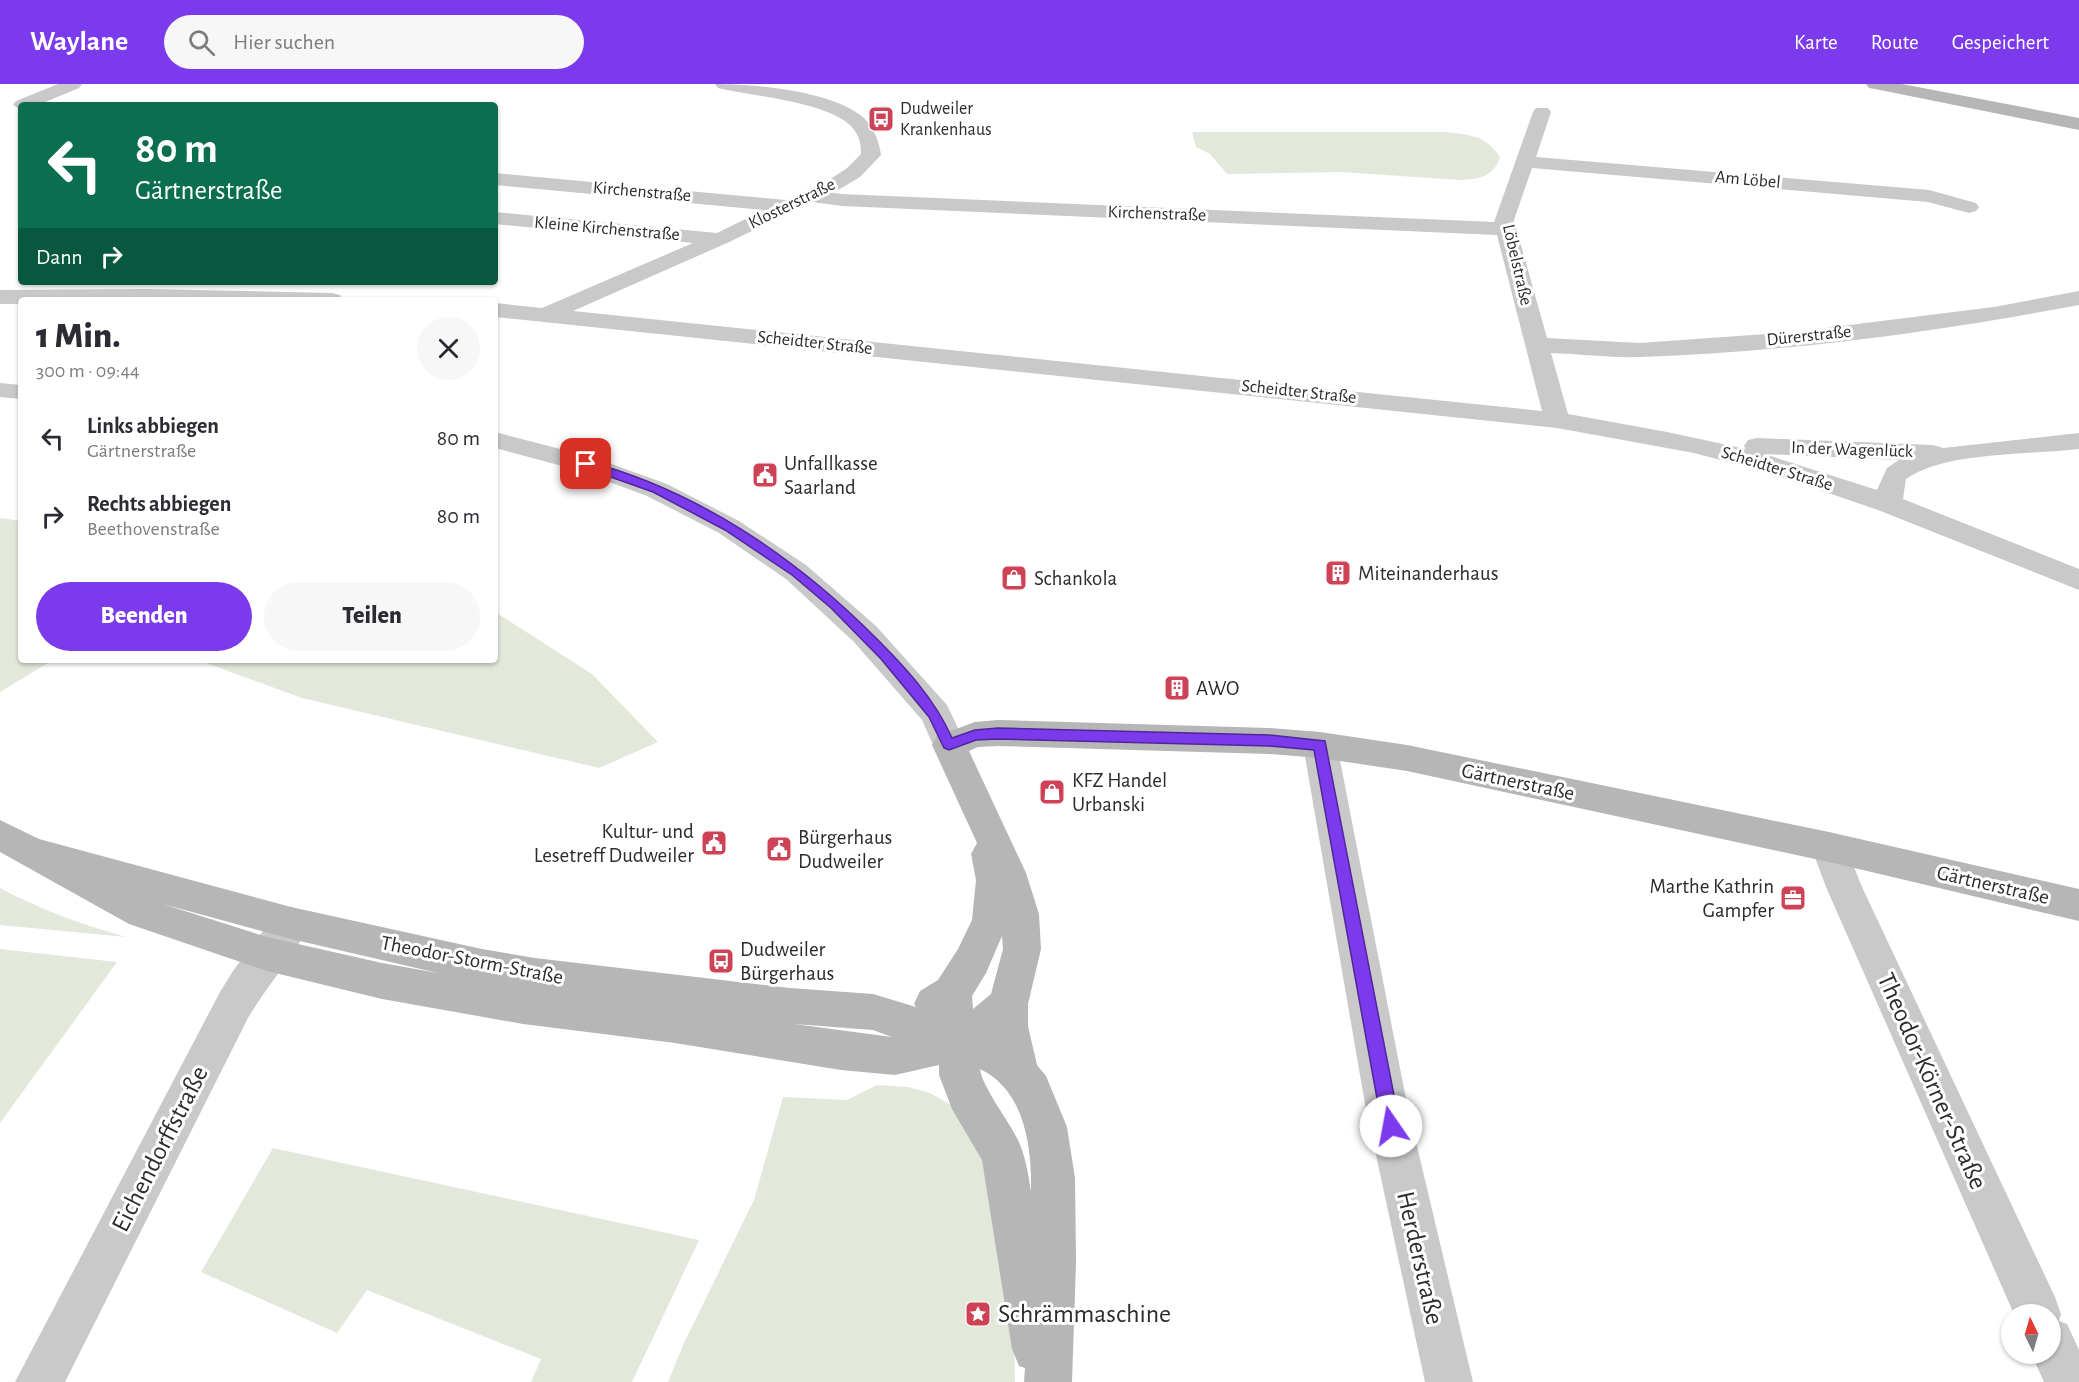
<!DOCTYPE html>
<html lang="de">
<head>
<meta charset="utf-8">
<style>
  :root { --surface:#fff; --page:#f7f7f7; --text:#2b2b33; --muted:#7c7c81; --accent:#7c3aed }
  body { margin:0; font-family:"Alegreya Sans",sans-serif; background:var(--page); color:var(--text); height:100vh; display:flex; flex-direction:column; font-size:22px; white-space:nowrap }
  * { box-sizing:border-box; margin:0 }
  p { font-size:20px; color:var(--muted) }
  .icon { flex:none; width:33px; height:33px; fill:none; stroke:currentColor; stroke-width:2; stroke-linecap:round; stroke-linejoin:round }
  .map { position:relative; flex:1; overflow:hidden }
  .panel { position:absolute; left:18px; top:213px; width:480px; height:366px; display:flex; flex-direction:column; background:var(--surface); border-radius:6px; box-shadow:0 2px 4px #0004 }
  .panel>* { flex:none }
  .hud { position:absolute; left:18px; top:18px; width:480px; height:183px; border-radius:6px; box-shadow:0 2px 4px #0004; background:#0b6e4f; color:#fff; overflow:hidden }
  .needle { width:39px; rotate:355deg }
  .buttons { position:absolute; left:2001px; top:1220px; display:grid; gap:12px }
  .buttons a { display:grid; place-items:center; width:60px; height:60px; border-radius:50%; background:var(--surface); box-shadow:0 2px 4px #0004; font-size:30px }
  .pin { position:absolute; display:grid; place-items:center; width:51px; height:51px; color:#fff; margin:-26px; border-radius:12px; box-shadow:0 3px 9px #0006 }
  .me { position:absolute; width:66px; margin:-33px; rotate:348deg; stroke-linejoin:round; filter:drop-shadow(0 0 4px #0008) }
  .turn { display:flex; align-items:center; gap:21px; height:126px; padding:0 18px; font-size:27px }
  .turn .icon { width:78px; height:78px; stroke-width:2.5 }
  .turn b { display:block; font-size:42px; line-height:51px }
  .then { display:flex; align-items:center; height:57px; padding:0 18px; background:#0003; gap:12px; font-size:22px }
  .round { display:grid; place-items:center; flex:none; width:63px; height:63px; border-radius:32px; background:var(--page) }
  .headline { display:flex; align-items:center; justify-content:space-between; height:102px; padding:0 18px }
  h1 { font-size:36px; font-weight:800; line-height:45px }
  .button { display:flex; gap:12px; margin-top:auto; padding:12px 18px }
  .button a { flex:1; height:69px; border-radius:36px; background:var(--accent); color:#fff; font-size:24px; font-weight:800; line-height:69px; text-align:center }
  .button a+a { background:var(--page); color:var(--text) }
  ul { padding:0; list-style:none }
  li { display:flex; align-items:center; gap:18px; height:78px; padding:0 18px }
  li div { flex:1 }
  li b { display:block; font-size:22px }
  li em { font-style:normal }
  header { display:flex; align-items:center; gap:36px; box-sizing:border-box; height:84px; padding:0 30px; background:var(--accent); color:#fff }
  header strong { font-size:28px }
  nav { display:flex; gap:33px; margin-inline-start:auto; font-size:21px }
  .search { width:420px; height:54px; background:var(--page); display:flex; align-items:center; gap:15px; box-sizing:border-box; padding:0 21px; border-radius:33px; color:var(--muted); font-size:22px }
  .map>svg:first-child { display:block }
  .green { fill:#e2e8da }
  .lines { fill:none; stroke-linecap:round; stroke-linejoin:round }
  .street { fill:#c9c9c9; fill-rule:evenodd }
  .secondary { fill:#b6b6b6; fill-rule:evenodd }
  .route { fill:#7c3aed; stroke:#51269a; stroke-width:1.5 }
  .labels { text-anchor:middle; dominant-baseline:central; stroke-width:6; stroke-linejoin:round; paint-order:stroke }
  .far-poi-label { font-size:18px; fill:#2c2c2c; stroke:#fff; text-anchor:start }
  .far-street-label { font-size:18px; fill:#2c2c2c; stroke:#fff }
  .poi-label { font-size:21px; fill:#2c2c2c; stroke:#fff; text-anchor:start }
  .street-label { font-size:21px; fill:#2c2c2c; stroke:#fff }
  .near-street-label { font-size:26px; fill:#2c2c2c; stroke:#fff }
  .near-poi-label { font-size:26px; fill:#2c2c2c; stroke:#fff; text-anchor:start }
</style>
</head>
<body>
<header>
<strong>Waylane</strong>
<div class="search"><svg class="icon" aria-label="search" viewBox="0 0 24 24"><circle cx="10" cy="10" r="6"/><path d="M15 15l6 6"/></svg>Hier suchen</div>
<nav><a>Karte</a><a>Route</a><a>Gespeichert</a></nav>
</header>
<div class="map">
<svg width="2079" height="1298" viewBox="0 0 2079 1298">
  <rect width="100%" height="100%" fill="#fff"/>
  <g class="green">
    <path d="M1192,48H1443C1467,50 1486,51 1500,73C1494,93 1479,95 1461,96L1341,88L1227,90L1210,70L1196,63Z"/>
    <path d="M0,434L21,437V576H53L0,608Z"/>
    <path d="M495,528L592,590L658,658L599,684L302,614L198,576H495Z"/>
    <path d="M0,804C39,825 83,841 126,853L0,841Z"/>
    <path d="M0,865L117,878L0,1039Z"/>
    <path d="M877,1001L908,1003L930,1009L953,1022L985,1070L1014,1255L1015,1298H668L684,1259L754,1116L783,1013L847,1016Z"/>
    <path d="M273,1064L699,1156L632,1298H531L541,1275L367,1206L337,1249L201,1188Z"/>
  </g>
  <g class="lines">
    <g class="street">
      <path d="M58,0H82L79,4L38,21H21V26L13,21L16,17Z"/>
      <path d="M715,0C755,0 833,7 864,34C874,44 879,57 881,71L860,93L833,109L842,110L1494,138L1533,28L1536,24H1548L1551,28L1536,73L1929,106L1976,119L1979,123L1976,127L1969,129L1928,118L1532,84L1514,136L1547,254L1640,259L1793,248L1994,223L2079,207V221C1936,248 1788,268 1642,273C1612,274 1581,270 1551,269L1568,330L1667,348L1746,365L1744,362L1748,356L1757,354L1933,361L1943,364L2079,349V365C2030,371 1946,367 1906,395L1903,415L2079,485V506L1878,426L1767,388L1694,369L1557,344L495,233V219L542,224L693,159L495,140V128L717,149L764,126L495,101V89L786,116L830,95L846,85L861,70C861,62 860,54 855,47C837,18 750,12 718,4ZM812,118L842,122L1497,151L1542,327L573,227L727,159ZM1764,370L1899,376L1887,384L1877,406Z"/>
      <path d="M147,205L332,209L340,211L343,216H21V220H0V206Z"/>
      <path d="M0,299L21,301V315L0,313Z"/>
      <path d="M495,348L595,374L667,400L739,437L806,481L876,542L947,621L966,661L961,670L949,674L937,670L922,636L854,558L786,495L719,449L647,412L577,386L495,364Z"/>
      <path d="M1320,648L1332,652L1337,661L1407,1020L1473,1298H1425L1365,1020L1303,661L1308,652Z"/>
      <path d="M1829,748L1842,753L1862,803L2055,1213L2061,1230L2059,1237L2067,1240L2079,1266V1298H2044L2031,1269H2050V1230H2014L1826,803L1811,763L1816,753Z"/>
      <path d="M291,823L304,827L310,839C294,873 267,901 248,934L65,1298H15L220,908L233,887L278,827Z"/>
    </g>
    <g class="secondary">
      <path d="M1866,0H1902L2079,34V46L1875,5L1869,4Z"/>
      <path d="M998,636L1269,644L1320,648L1407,661L1829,748L2079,805V837L1829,778L1407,687L1320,674L1269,670L998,662L978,663L969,667L1026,789L1039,830L1041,865L1028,920V942L1037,981L1046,992L1067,1043L1075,1094L1076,1179L1072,1298H1024L1025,1284L1019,1282L1012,1265L982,1076L952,1025L939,991V981L895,991L841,986L675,959L523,940L382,915L267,887L129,840L0,768V736L39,755L291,823L482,865L535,874L790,904L873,910L916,923L914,920L920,907L938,896L958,865L972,836L976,796L971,770L977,759L932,661L937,652L975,638ZM163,820L291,855L438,889L382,879L267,853ZM1002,852L1003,865L991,910L973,925L972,912L986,889ZM794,940L873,946L892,953ZM980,985C1025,1006 1032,1064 1031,1107C1028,1090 1026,1073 1018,1056C1009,1037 982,1003 980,985Z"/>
    </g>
  </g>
  <path class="route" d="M586,377C697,406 795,473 875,553C905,583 935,615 952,654L975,646L998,644L1269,651L1325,657L1400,1042L1397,1049L1391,1051L1385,1049L1382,1042L1314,666L1269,662L998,655L976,656L949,666L944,664L929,633L881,575L831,524L792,491L725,446L653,408L582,383L581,380Z"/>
  <defs>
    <g id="bus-square" transform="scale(1.35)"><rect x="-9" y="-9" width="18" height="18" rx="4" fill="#ce4256" stroke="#fff"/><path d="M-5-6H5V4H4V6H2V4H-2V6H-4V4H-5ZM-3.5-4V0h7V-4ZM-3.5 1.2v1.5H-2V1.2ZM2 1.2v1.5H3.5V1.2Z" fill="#fff"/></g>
    <g id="civic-square" transform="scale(1.35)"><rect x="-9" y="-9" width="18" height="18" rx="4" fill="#ce4256" stroke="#fff"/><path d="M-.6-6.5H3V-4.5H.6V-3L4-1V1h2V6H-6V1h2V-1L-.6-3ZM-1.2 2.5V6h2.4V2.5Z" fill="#fff"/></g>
    <g id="building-square" transform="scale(1.35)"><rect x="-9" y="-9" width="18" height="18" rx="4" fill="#ce4256" stroke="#fff"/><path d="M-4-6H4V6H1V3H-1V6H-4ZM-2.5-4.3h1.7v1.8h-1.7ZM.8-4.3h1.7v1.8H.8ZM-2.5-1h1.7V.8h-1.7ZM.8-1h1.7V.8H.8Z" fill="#fff"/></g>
    <g id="shop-square" transform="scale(1.35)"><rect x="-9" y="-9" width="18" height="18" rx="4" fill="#ce4256" stroke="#fff"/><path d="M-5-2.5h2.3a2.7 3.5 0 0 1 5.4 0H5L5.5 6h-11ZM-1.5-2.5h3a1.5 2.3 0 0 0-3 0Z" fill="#fff"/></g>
    <g id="office-square" transform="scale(1.35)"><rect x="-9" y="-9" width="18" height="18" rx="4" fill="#ce4256" stroke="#fff"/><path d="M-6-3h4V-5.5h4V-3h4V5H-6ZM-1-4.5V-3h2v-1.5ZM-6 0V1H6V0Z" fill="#fff"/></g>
    <g id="sight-square" transform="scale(1.35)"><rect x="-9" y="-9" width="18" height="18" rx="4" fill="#ce4256" stroke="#fff"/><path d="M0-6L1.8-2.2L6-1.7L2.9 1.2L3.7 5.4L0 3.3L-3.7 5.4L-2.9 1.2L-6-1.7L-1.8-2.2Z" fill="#fff"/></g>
  </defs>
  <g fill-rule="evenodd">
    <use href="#bus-square" x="881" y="35"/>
    <use href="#civic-square" x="765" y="391"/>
    <use href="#building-square" x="1338" y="489"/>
    <use href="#shop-square" x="1014" y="494"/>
    <use href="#building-square" x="1177" y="604"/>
    <use href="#shop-square" x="1052" y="708"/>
    <use href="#civic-square" x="714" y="759"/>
    <use href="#civic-square" x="779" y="765"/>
    <use href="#office-square" x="1793" y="814"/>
    <use href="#bus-square" x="721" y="877"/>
    <use href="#sight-square" x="978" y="1230"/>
  </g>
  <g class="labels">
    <g class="far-poi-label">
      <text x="900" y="25">Dudweiler<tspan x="900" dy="21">Krankenhaus</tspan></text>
    </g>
    <g class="far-street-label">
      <text transform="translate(1748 96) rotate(5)">Am Löbel</text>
      <text transform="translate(642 108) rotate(5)">Kirchenstraße</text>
      <text transform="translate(792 120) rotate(-26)">Klosterstraße</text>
      <text transform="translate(1157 130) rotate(2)">Kirchenstraße</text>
      <text transform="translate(607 145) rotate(5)">Kleine Kirchenstraße</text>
      <text transform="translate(1517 181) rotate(77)">Löbelstraße</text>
      <text transform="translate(1809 252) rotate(-6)">Dürerstraße</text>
      <text transform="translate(815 259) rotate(6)">Scheidter Straße</text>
      <text transform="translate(1299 308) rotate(6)">Scheidter Straße</text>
      <text transform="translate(1852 366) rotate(2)">In der Wagenlück</text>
      <text transform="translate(1777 385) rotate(17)">Scheidter Straße</text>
    </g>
    <g class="poi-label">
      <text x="784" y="379">Unfallkasse<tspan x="784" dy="24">Saarland</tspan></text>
      <text x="1358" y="489">Miteinanderhaus</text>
      <text x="1034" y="494">Schankola</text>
      <text x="1196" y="604">AWO</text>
      <text x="1072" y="696">KFZ Handel<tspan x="1072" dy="24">Urbanski</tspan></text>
      <text x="694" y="747" text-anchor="end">Kultur- und<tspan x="694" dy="24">Lesetreff Dudweiler</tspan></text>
      <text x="798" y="753">Bürgerhaus<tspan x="798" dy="24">Dudweiler</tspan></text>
      <text x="1774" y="802" text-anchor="end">Marthe Kathrin<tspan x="1774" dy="24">Gampfer</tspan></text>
      <text x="740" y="865">Dudweiler<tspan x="740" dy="24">Bürgerhaus</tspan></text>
    </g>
    <g class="street-label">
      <text transform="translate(1518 698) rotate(12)">Gärtnerstraße</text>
      <text transform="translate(1993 801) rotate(13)">Gärtnerstraße</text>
      <text transform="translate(472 876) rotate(11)">Theodor-Storm-Straße</text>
    </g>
    <g class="near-street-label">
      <text transform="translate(1932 997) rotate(66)">Theodor-Körner-Straße</text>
      <text transform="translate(160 1065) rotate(-63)">Eichendorffstraße</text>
      <text transform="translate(1420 1174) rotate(77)">Herderstraße</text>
    </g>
    <g class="near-poi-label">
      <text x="998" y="1230">Schrämmaschine</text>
    </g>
  </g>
</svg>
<div class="buttons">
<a><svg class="needle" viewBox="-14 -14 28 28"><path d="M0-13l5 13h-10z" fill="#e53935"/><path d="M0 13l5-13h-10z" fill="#7c7c81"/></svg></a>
</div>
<div class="pin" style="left:586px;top:380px;background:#d93025"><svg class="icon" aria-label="arrive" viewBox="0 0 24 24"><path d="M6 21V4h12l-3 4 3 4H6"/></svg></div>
<svg class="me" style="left:1391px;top:1042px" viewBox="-20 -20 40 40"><circle r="19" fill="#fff"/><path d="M0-13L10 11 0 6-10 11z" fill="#7c3aed"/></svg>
<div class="hud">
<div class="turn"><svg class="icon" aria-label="left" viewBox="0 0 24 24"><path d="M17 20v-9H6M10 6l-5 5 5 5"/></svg><div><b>80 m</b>Gärtnerstraße</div></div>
<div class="then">Dann<svg class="icon" aria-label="right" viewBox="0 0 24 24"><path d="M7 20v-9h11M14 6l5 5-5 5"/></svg></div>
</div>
<section class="panel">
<div class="headline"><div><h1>1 Min.</h1><p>300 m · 09:44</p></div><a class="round"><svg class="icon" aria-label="close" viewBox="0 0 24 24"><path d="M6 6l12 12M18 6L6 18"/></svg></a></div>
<ul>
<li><svg class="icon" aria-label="left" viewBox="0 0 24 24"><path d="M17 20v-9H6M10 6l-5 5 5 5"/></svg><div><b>Links abbiegen</b><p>Gärtnerstraße</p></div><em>80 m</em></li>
<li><svg class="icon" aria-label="right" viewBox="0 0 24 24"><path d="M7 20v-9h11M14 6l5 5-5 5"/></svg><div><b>Rechts abbiegen</b><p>Beethovenstraße</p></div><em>80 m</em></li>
</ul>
<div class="button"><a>Beenden</a><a>Teilen</a></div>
</section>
</div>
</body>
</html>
